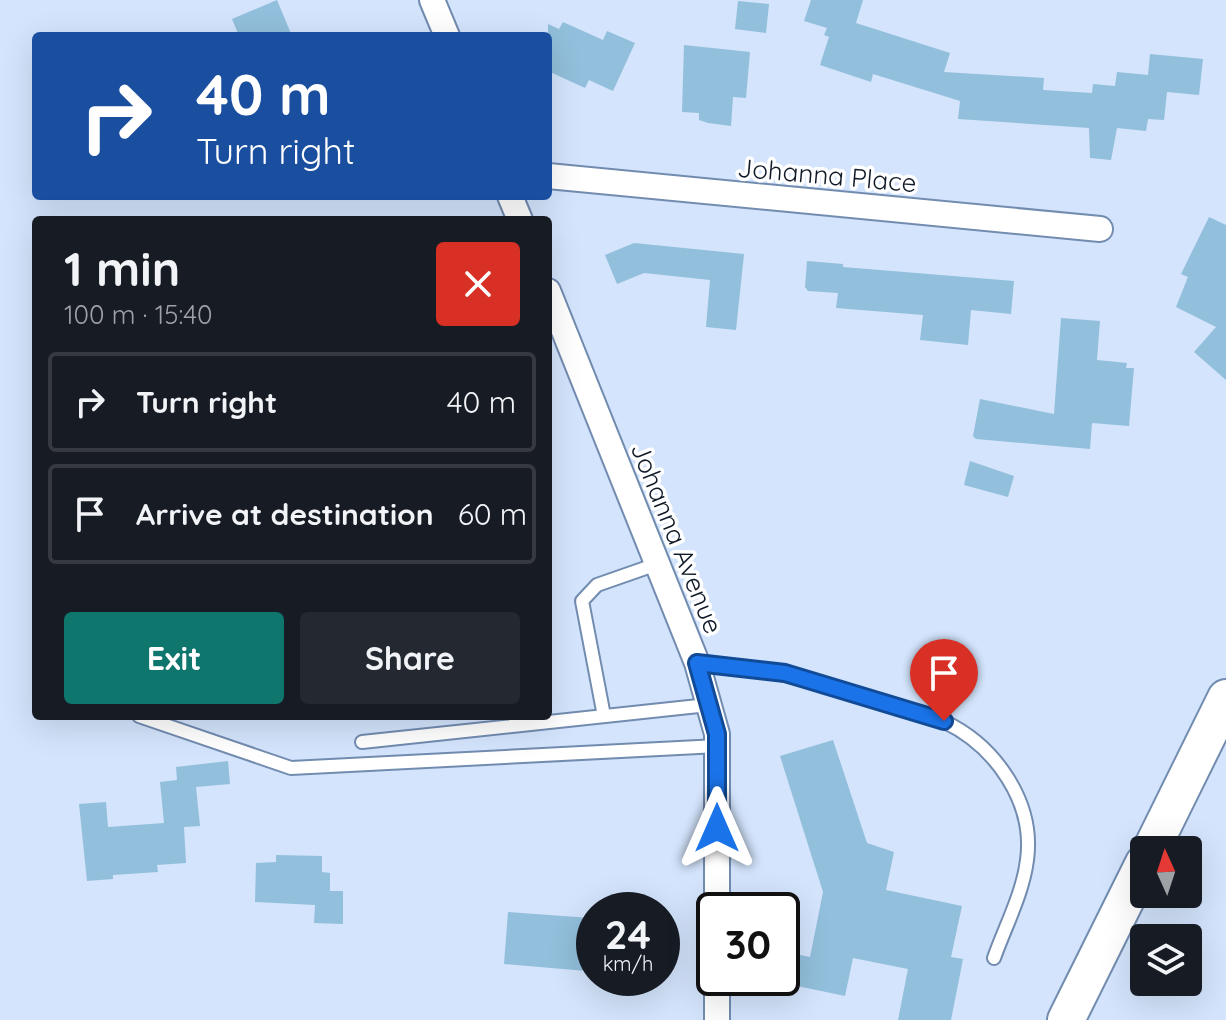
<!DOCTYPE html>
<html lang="en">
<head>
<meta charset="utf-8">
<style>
  :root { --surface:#171b24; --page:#242831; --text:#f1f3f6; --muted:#9ea1a6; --line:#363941; --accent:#0f766e }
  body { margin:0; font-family:Quicksand,sans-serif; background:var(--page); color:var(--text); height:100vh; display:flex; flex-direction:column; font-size:30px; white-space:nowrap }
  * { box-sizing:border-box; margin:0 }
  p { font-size:26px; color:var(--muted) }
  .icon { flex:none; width:44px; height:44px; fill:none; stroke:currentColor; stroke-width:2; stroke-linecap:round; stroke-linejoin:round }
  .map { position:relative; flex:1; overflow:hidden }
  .details { position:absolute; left:32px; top:216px; width:520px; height:504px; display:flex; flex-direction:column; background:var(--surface); border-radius:8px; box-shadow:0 8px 32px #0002 }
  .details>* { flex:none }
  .banner { position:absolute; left:32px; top:32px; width:520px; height:168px; border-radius:8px; box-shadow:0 8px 32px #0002; background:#1a4fa0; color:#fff; overflow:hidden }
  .needle { width:52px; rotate:357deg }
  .controls { position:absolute; left:1130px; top:836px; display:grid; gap:16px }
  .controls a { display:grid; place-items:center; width:72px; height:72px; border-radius:8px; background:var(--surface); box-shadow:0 8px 32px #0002; font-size:40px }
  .speed { position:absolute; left:576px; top:892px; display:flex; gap:16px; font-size:40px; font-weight:700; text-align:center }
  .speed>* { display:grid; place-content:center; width:104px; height:104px; border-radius:50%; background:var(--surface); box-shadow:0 8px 32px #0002; line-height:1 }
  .speed small { font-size:20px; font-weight:400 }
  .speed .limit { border:4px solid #111; border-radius:12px; background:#fff; color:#111 }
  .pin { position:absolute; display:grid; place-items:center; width:68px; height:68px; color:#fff; margin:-82px -34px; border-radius:50% 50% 50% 0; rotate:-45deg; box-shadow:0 0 8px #0007 }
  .pin .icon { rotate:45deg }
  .me { position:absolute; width:88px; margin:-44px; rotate:0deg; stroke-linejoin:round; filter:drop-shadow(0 0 6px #0008) }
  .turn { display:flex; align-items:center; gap:28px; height:168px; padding:0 32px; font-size:36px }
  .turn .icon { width:104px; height:104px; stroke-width:2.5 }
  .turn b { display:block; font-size:56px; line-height:68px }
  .round { display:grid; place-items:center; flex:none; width:84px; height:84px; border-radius:8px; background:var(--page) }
  .summary { display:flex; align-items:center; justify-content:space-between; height:136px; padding:0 32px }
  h1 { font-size:48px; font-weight:700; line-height:60px }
  .cta { display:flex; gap:16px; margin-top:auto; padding:16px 32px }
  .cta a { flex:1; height:92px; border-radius:8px; background:var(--accent); color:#fff; font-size:32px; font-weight:700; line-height:92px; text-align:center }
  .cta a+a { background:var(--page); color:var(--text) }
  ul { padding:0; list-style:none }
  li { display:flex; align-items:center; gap:24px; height:100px; margin:0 16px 12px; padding:0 16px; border:4px solid var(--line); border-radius:8px }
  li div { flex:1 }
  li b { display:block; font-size:30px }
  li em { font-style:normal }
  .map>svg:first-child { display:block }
  .building { fill:#92bfdb }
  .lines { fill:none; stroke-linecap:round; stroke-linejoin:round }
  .lane-casing { stroke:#728cb0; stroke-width:16 }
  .street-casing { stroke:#728cb0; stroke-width:28 }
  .primary-casing { stroke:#728cb0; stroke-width:40 }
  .lane { stroke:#fff; stroke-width:12 }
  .street { stroke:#fff; stroke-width:24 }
  .primary { stroke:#fff; stroke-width:36 }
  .route-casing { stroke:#114b97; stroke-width:20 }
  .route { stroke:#1a73e8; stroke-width:14 }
  .labels { text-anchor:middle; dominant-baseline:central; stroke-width:7; stroke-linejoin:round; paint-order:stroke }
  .street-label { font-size:26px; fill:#0f1927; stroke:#fff }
</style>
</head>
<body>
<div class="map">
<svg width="1226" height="1020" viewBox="0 0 1226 1020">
  <rect width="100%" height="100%" fill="#d3e4fc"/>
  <g class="building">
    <path d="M277,0L292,36H239L232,19Z"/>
    <path d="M811,0H863L856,23L950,53L944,72L1044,78L1043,90L1092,93L1093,84L1115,86L1117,72L1148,75L1150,54L1203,59L1199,95L1167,92L1164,120L1148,119L1146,131L1117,128L1111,160L1090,158L1089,128L958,119L960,101L873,74L871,82L820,65L829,37L824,35L827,28L804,21Z"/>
    <path d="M738,1L769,4L766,33L735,29Z"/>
    <path d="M563,22L603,40L607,31L635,43L613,91L589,80L585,88L548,71V24L559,29Z"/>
    <path d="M684,45L750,52L746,98L733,97L731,126L708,123L699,120V113L682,112Z"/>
    <path d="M1209,217L1226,225V380L1194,352L1216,327L1176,307L1188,277L1181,274Z"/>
    <path d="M634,243L744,254L736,330L706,327L710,280L644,273L617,284L605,255Z"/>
    <path d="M807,261L843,264V267L1014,281L1011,314L971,310L968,345L920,340L923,315L836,308L838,293L808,291L805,287Z"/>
    <path d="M1061,318L1100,321L1097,360L1127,363L1126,368H1134L1129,426L1092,423L1090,449L976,439L973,436L980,399L1054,414Z"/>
    <path d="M970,461L1014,476L1008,497L964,485Z"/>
    <path d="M833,740L867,843L894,852L886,890L962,906L951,957L963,959L951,1020H898L908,969L853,958L845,996L778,982L785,952L810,957L823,892L780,756Z"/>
    <path d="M228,761L230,784L196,787L200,826L184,827L186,863L157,865L158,872L113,875V879L87,881L79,804L106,802L108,827L164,823L160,782L177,780L176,767Z"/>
    <path d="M276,855L322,856V872L330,873V891H343V924L314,923L315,905L255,902L256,863L276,862Z"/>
    <path d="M508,912L590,918L586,971L504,964Z"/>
  </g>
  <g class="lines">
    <g class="lane-casing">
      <g id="lane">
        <path d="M697,663C764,666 806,680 869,699C893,706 922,711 945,722C995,746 1035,802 1027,860C1023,893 1005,927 994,958"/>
        <path d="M139,716L291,768L718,746"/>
        <path d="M604,716L582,601L597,585L657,564"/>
        <path d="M362,742L708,705"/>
      </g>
    </g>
    <g class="street-casing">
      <g id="street">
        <path d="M432,0L447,36"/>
        <path d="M548,176L1100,229"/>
        <path d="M510,196L520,220"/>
        <path d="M548,291L697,663L717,734V910"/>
        <path d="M717,1020V978"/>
      </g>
    </g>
    <g class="primary-casing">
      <g id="primary">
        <path d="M1151,850L1226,698"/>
        <path d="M1066,1020L1144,863"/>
      </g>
    </g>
    <use href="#lane" class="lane"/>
    <use href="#street" class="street"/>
    <use href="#primary" class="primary"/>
  </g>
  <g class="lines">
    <g class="route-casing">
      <path id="route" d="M717,828V734L697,663L785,673L944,721"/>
    </g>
    <use href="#route" class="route"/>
  </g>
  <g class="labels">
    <g class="street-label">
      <text transform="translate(827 175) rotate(5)">Johanna Place</text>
      <text transform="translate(677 538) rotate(68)">Johanna Avenue</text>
    </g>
  </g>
</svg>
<div class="controls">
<a><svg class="needle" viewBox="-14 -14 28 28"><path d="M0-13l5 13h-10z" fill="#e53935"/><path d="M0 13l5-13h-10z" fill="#9ea1a6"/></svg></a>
<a><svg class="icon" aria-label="layers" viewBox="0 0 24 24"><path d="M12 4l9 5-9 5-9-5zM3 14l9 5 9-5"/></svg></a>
</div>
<div class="speed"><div>24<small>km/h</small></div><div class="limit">30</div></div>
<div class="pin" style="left:944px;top:721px;background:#d93025"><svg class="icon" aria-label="arrive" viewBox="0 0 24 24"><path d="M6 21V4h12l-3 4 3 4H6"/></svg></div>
<svg class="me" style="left:717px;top:828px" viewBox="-20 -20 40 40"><path d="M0-17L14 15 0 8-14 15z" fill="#1a73e8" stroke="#fff" stroke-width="4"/></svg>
<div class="banner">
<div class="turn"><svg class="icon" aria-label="right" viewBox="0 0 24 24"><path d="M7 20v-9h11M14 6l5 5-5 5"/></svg><div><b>40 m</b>Turn right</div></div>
</div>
<section class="details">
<div class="summary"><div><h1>1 min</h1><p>100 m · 15:40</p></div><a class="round" style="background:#d93025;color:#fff"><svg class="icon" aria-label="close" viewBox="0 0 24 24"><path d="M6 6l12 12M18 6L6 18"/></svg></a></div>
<ul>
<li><svg class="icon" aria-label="right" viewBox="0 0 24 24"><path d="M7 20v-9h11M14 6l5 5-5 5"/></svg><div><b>Turn right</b></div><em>40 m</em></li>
<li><svg class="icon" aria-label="arrive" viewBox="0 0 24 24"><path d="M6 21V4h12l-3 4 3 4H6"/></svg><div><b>Arrive at destination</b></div><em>60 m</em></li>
</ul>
<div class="cta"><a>Exit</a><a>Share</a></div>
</section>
</div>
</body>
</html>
